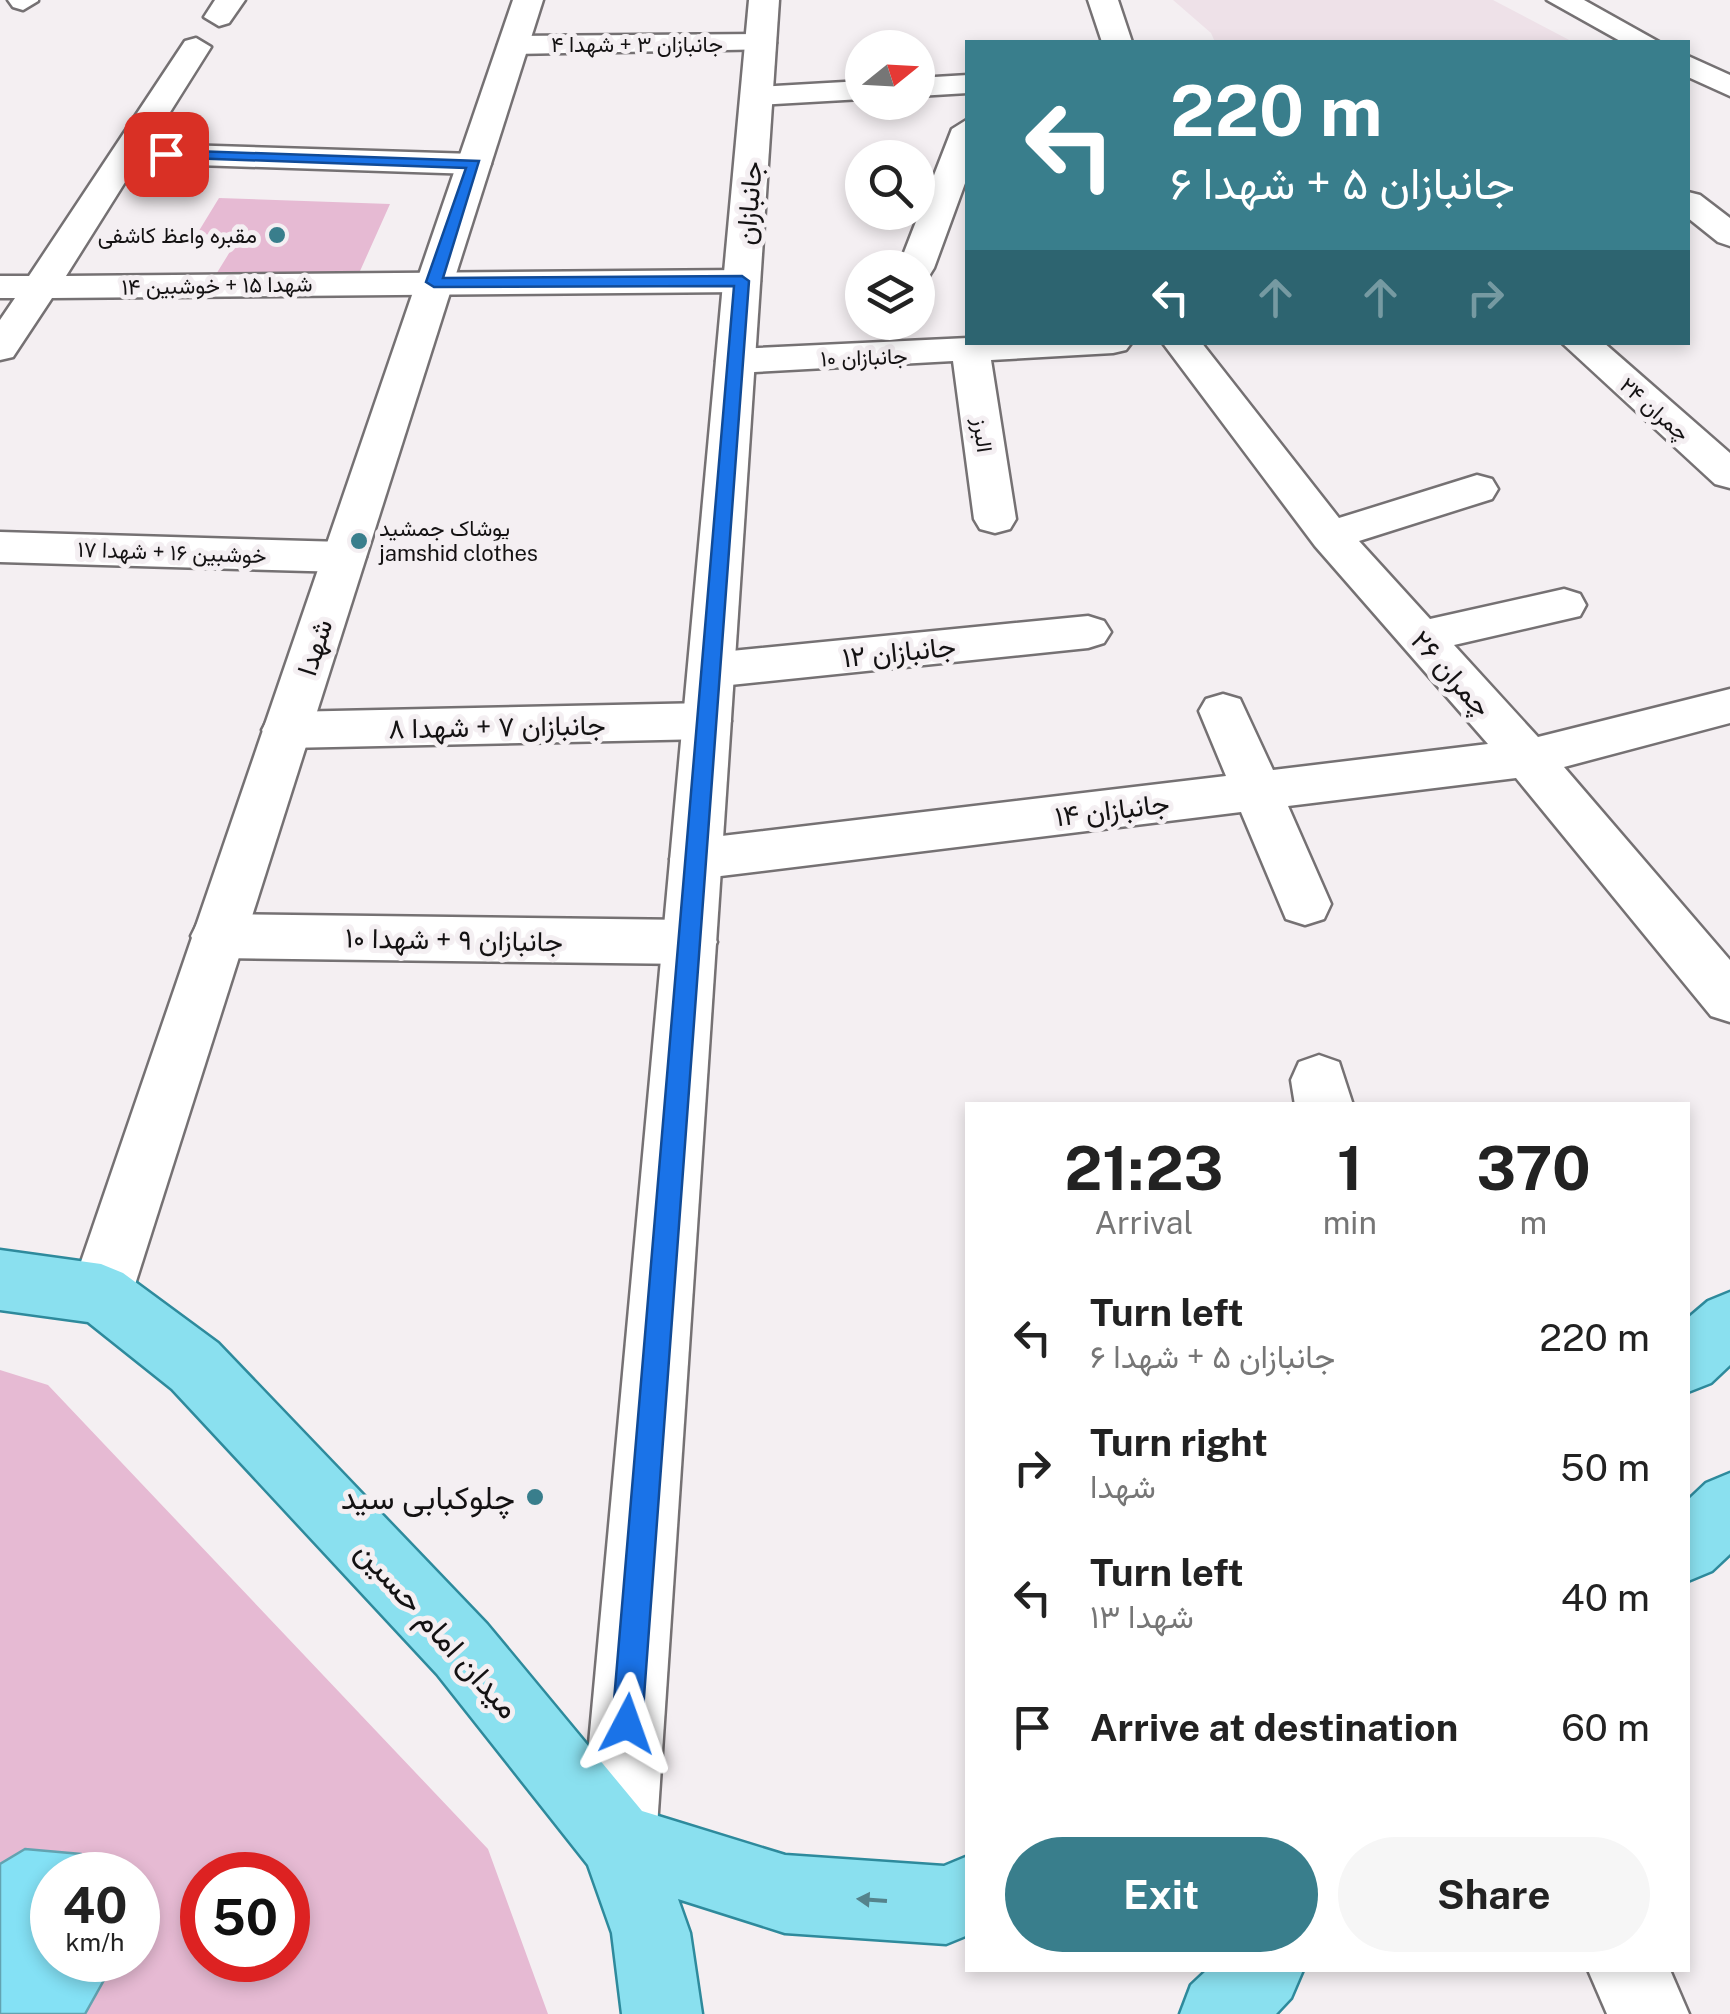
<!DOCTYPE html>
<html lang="en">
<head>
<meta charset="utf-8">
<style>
  :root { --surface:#fff; --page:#f6f6f6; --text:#222; --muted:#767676; --accent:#397e8c }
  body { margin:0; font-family:"Public Sans",Vazirmatn,sans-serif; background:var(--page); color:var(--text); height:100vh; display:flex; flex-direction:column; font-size:38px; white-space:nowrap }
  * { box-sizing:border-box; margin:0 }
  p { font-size:32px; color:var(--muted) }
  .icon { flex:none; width:55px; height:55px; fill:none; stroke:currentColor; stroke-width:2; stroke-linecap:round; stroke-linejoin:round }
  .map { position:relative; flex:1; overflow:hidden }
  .drawer { position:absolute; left:965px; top:1102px; width:725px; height:870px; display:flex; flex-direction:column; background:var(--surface); border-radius:0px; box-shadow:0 5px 15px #0003 }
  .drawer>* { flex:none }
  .top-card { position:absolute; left:965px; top:40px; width:725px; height:305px; border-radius:0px; box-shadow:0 5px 15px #0003; background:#397e8c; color:#fff; overflow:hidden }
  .needle { width:65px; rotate:72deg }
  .tools { position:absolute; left:845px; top:30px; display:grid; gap:20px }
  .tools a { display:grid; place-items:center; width:90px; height:90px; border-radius:50%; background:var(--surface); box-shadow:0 5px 15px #0003; font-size:50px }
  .speed { position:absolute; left:30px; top:1852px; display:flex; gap:20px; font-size:50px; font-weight:700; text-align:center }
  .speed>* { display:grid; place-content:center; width:130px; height:130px; border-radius:50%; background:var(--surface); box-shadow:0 5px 15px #0003; line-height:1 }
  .speed small { font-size:25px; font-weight:400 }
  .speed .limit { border:15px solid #d22; background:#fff; color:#111 }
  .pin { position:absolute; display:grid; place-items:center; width:85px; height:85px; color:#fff; margin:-42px; border-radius:20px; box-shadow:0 5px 15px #0006 }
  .me { position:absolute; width:110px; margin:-55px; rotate:4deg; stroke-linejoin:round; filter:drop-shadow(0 0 8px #0008) }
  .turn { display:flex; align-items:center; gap:35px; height:210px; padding:0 40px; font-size:45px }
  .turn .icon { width:130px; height:130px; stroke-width:2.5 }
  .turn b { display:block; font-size:70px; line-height:85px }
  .lanes { display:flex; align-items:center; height:95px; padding:0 40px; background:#0003; justify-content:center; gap:50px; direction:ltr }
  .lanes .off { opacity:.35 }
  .eta { display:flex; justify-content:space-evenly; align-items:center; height:170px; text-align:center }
  .eta b { font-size:60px; font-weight:700; line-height:70px }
  .button { display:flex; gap:20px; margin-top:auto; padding:20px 40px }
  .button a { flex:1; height:115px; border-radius:60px; background:var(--accent); color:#fff; font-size:40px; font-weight:700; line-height:115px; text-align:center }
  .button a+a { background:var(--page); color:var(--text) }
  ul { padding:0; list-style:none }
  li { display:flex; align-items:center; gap:30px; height:130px; padding:0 40px }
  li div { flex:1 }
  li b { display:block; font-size:38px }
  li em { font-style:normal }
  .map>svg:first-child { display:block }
  .built { fill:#eee1e8 }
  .green { fill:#e6bad3; fill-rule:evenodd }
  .water { fill:#84e1f5; stroke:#62a3b1; stroke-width:2.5 }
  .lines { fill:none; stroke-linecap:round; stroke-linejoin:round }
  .minor-casing { stroke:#757173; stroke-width:5 }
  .secondary-casing { stroke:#757173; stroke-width:5 }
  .primary-casing { stroke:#2e8a9c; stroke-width:5 }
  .minor { fill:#fff; fill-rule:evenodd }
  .secondary { fill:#fff; fill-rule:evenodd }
  .primary { fill:#8ae0ef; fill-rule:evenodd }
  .oneway { fill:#55838c }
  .route { fill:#1a73e8; stroke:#114b97; stroke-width:2.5 }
  .poi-dot { fill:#397e8c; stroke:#f4eff2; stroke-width:4 }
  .labels { text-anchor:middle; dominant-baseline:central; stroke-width:10; stroke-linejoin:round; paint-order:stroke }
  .far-street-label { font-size:22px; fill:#141213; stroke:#f4eff2 }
  .far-poi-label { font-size:22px; fill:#141213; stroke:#f4eff2; text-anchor:end }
  .street-label { font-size:28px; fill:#141213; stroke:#f4eff2 }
  .near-poi-label { font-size:32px; fill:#141213; stroke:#f4eff2; text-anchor:end }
  .near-street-label { font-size:32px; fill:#141213; stroke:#f4eff2 }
</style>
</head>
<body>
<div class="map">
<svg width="1730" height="2014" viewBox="0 0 1730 2014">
  <rect width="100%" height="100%" fill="#f4eff2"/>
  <path class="built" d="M1173,0H1493L1573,42H1215L1211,33Z"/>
  <g class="green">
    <path d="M219,198L390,204L356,280L215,276L239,237L197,234Z"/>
    <path d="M0,1370L48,1385L488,1849L548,2014H0ZM52,1875H138V1960H52ZM202,1875H288V1960H202Z"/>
  </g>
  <path class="water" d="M25,1849L81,1854L96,1875H52V1960H110L109,1971L85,2014H0V1864Z"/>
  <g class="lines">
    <g class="minor-casing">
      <g id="minor">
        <path d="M8,0H38V1L23,10L13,7Z"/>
        <path d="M215,0H245L229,23L219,26L204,17Z"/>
        <path d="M1088,0H1118L1132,42H1102Z"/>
        <path d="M1547,0H1584L1659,42H1622Z"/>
        <path d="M761,34L776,43L772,49L513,54L498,45L513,36Z"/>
        <path d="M196,38L211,47L150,144L474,154L486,157L491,164L486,171L474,174L137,163L66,276L742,270L755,273L760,281L755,289L742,292L52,298L13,357L0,360V320L15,298H0V276H29L185,41Z"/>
        <path d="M1688,56L1730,75V96L1688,77Z"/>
        <path d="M968,75V93L918,96V78Z"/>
        <path d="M862,81V99L757,105L741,96L757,87Z"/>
        <path d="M968,119V175L934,268L929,276L918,278V268H898L952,129Z"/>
        <path d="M1688,192L1700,195L1730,218V246L1718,242L1688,218Z"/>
        <path d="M968,338V342H1132L1126,350L1113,353L991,360L1016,519L1010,529L995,533L980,529L974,519L953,361L735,373L721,369L716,361L721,353L735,349Z"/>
        <path d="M1162,342H1201L1339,518L1477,475L1492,479L1498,489L1492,499L1359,541L1430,619L1564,589L1580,594L1586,605L1580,616L1454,645L1538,737L1730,689V723L1564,767L1730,960V1022L1711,1016L1516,778L1288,806L1331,904L1324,919L1305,925L1286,919L1241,812L696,879L678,873L670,859L678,845L696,839L1226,776L1199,711L1206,699L1223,694L1240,699L1273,770L1488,744L1315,546Z"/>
        <path d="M1561,342H1603L1730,453V488L1715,484Z"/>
        <path d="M0,532L344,542L359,547L366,557L359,567L344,572L0,562Z"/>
        <path d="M1088,616L1104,621L1111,632L1104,643L1088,648L711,687L695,682L688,670L695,658L711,653Z"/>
        <path d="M707,703L724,709L731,721L724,733L707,739L286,748L269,743L262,730L269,717L286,712Z"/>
        <path d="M218,914L690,920L709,926L717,942L709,958L690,964L218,958L199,952L191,936L199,920Z"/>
        <path d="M1319,1055L1339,1062L1353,1105H1295L1291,1080L1299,1062Z"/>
        <path d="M1588,1970H1670L1689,2014H1607Z"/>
      </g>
    </g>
    <g class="secondary-casing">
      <g id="secondary">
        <path d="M513,0H543L132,1294L123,1315L101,1324L79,1315L70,1294Z"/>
        <path d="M749,0H779L656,1842L645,1869L618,1880L591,1869L580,1842Z"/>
      </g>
    </g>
    <g class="primary-casing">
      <g id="primary">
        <path d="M0,1250L101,1264L123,1273L218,1343L487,1624L642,1811L785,1855L944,1866L968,1856V1935L946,1944L785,1933L678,1899L690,1933L702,2014H622L612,1933L588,1865L437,1674L172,1389L88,1322L0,1310Z"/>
        <path d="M1730,1292V1365L1711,1383L1688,1392V1318L1708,1301Z"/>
        <path d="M1730,1473V1554L1712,1571L1688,1581V1500L1706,1483Z"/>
        <path d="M1207,1970H1303L1291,1998L1276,2014H1180L1191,1985Z"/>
      </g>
    </g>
    <use href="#minor" class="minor"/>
    <use href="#secondary" class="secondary"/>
    <use href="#primary" class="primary"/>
  </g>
  <defs><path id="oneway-solid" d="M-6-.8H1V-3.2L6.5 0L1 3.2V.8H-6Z" transform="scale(2.5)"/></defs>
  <use class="oneway" href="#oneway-solid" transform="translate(872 1900) rotate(-176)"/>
  <path class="route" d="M166,150L479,161L443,278L742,276L749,281L642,1724L638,1735L627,1739L617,1735L612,1724L734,286L434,287L426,282L466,168L161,157Z"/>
  <g class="poi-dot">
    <circle cx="277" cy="235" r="10"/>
    <circle cx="359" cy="541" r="10"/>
    <circle cx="535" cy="1497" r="10"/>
  </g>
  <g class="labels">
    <g class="far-street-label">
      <text x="637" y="44">جانبازان ۳ + شهدا ۴</text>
      <text transform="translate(217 285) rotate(-1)">شهدا ۱۵ + خوشبین ۱۴</text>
      <text transform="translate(864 357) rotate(-2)">جانبازان ۱۰</text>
      <text transform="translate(1655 409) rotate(41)">چمران ۲۴</text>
      <text transform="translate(983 435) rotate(82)">البرز</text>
      <text transform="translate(172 552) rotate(2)">خوشبین ۱۶ + شهدا ۱۷</text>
    </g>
    <g class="far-poi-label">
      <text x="257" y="235">مقبره واعظ کاشفی</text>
      <text x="379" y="528" text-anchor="start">پوشاک جمشید<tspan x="379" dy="25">jamshid clothes</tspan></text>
    </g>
    <g class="street-label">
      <text transform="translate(748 203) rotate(-85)">جانبازان</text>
      <text transform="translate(314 647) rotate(-72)">شهدا</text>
      <text transform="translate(899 651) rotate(-6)">جانبازان ۱۲</text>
      <text transform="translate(1452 673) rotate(48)">چمران ۲۶</text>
      <text transform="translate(497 726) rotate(-1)">جانبازان ۷ + شهدا ۸</text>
      <text transform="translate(1112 809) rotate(-7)">جانبازان ۱۴</text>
      <text transform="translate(454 939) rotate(1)">جانبازان ۹ + شهدا ۱۰</text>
    </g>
    <g class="near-poi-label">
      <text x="515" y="1497">چلوکبابی سید</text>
    </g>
    <g class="near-street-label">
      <text transform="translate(438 1629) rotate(48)">میدان امام حسین</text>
    </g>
  </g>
</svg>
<div class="tools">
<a><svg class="needle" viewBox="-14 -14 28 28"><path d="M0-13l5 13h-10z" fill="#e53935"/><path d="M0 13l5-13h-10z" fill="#767676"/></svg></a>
<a><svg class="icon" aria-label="search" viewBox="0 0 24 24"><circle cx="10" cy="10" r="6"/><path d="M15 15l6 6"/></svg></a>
<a><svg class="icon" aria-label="layers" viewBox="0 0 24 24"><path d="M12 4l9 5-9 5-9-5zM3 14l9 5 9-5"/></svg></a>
</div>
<div class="speed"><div>40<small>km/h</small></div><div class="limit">50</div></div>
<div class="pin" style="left:166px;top:154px;background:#d93025"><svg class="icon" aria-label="arrive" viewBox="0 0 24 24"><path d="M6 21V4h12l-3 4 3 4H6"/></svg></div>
<svg class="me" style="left:627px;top:1724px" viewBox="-20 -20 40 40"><path d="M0-17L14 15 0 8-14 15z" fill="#1a73e8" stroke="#fff" stroke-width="4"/></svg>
<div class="top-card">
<div class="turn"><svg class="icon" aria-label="left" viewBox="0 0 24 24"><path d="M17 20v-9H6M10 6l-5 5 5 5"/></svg><div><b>220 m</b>جانبازان ۵ + شهدا ۶</div></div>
<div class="lanes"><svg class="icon" aria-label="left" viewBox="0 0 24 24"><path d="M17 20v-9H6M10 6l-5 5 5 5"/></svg><svg class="icon off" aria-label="ahead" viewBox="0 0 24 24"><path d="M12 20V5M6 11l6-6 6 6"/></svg><svg class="icon off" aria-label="ahead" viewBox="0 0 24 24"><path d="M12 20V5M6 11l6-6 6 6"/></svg><svg class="icon off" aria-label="right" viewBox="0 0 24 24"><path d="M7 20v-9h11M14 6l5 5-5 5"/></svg></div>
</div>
<section class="drawer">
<div class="eta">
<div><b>21:23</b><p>Arrival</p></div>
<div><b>1</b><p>min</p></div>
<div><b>370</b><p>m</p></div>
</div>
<ul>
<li><svg class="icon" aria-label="left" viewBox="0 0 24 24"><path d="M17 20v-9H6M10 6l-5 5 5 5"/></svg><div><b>Turn left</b><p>جانبازان ۵ + شهدا ۶</p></div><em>220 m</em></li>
<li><svg class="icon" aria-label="right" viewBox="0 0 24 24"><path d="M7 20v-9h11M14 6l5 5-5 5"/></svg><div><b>Turn right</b><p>شهدا</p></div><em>50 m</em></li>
<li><svg class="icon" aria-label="left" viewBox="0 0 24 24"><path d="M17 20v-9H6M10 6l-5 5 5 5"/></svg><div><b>Turn left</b><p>شهدا ۱۳</p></div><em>40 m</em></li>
<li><svg class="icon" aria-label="arrive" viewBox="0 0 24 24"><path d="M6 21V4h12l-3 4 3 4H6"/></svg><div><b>Arrive at destination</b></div><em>60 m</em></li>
</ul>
<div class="button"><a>Exit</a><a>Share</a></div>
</section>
</div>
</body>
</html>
